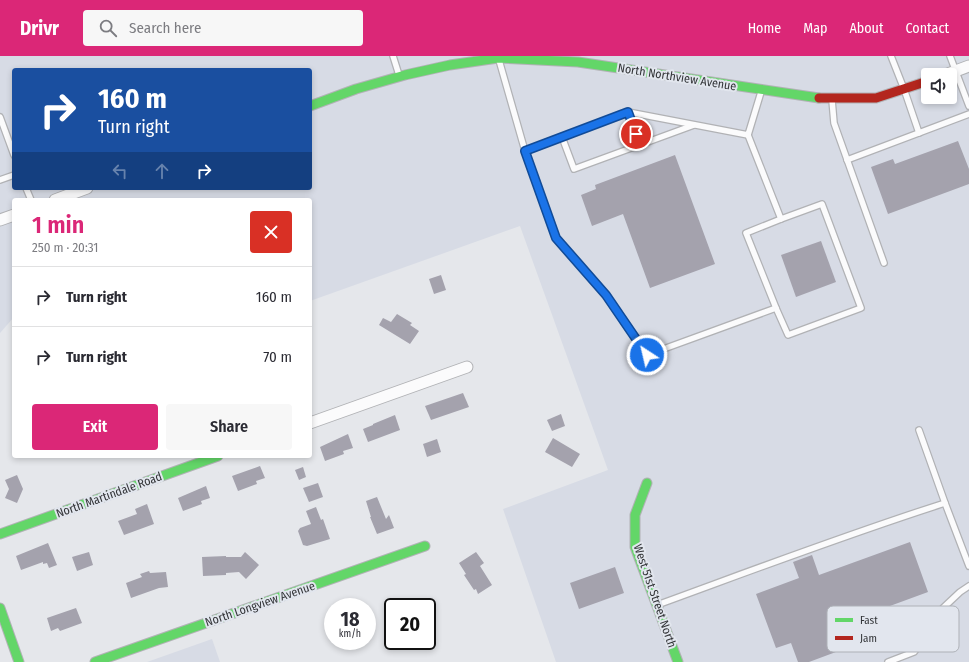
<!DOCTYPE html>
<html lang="en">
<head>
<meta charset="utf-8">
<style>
  :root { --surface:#fff; --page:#f7f7f7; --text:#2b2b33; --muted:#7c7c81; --line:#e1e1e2; --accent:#db2777 }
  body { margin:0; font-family:"Fira Sans Condensed",sans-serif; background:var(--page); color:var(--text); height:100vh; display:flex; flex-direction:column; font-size:15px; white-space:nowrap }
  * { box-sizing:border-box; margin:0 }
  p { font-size:13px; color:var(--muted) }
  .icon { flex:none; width:22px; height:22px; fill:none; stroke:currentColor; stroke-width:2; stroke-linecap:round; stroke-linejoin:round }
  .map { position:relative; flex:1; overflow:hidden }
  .panel { position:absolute; left:12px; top:142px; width:300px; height:260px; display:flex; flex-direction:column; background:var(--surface); border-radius:4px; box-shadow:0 2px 6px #0003 }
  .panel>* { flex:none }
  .banner { position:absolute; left:12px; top:12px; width:300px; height:122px; border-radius:4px; box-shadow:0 2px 6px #0003; background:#1a4fa0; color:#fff; overflow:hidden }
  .controls { position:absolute; left:921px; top:12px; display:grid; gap:8px }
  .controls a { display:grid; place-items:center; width:36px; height:36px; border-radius:4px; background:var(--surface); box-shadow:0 2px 6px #0003; font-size:20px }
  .speed { position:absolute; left:324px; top:542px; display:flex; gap:8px; font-size:20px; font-weight:700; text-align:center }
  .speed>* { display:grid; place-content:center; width:52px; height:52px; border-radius:50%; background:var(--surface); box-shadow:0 2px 6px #0003; line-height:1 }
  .speed small { font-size:10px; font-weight:400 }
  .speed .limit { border:2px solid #111; border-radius:6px; background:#fff; color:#111 }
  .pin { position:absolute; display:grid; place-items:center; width:34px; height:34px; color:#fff; margin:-17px; border:2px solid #fff; border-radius:50%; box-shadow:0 1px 4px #0007 }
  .me { position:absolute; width:44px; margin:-22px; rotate:325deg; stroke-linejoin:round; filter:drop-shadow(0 0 3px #0008) }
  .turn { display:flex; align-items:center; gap:14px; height:84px; padding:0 20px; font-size:18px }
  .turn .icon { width:52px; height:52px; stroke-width:2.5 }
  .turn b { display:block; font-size:28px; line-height:34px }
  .lanes { display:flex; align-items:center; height:38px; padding:0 20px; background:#0003; justify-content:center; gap:20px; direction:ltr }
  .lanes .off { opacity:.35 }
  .round { display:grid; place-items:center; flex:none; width:42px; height:42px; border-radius:4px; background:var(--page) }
  .overview { display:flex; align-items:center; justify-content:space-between; height:68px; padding:0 20px }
  h1 { font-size:24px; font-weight:600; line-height:30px; color:var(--accent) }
  .primary-button { display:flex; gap:8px; margin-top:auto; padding:8px 20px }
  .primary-button a { flex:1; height:46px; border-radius:4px; background:var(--accent); color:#fff; font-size:16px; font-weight:600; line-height:46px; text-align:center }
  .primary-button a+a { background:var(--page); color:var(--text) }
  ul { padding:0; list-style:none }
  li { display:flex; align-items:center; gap:12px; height:60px; padding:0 20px; border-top:1px solid var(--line) }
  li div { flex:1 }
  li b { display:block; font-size:15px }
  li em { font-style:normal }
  header { display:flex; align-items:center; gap:24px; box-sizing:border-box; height:56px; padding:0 20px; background:var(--accent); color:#fff }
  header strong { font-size:19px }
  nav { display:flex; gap:22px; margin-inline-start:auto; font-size:14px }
  .search { width:280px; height:36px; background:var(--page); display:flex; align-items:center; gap:10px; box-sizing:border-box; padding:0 14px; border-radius:4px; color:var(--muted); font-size:15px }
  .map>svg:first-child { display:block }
  .built { fill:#d7dbe5; fill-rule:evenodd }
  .building { fill:#a4a2ad }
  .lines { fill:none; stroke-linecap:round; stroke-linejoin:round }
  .lane-casing { stroke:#b1b2b5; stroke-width:8 }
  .street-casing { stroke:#b1b2b5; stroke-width:13 }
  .fast-casing { stroke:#b1b2b5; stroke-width:11 }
  .jam-casing { stroke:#b1b2b5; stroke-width:11 }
  .lane { stroke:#fbfbfc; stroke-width:5.5 }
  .street { stroke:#fbfbfc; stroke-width:11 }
  .fast { stroke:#63d668; stroke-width:9 }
  .jam { stroke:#b3261e; stroke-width:9 }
  .route-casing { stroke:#114b97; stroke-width:10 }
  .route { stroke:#1a73e8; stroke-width:7 }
  .labels { text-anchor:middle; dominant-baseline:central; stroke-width:4; stroke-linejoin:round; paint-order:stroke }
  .street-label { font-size:12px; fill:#333538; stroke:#e2e6ee }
  .key { fill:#e2e6ee; stroke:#aeb1b7; stroke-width:1 }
  .key-label { font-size:11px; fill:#333538 }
</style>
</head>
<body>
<header>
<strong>Drivr</strong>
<div class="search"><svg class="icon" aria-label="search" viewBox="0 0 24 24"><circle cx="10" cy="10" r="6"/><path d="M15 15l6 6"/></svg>Search here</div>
<nav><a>Home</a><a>Map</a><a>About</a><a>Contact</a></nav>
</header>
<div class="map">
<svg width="969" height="606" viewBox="0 0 969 606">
  <rect width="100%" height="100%" fill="#e5e7eb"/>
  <g class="built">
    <path d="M0,0H969V606H556L503,453L608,414L520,170L310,245V144H14V261L0,277ZM14,14H310V132H14ZM928,19H950V41H928Z"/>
    <path d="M212,583L220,606H147Z"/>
  </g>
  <g class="building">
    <path d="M958,85L969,113V128L888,158L871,111L893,103L895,108Z"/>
    <path d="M675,99L715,208L650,232L623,158L592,170L581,139L596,133L595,129Z"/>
    <path d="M821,185L836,226L796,241L781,199Z"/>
    <path d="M441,219L446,234L434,238L429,223Z"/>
    <path d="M397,258L412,267L410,269L419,275L410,288L379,269L383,262L391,266Z"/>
    <path d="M463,337L469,351L431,364L425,350Z"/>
    <path d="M561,358L565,370L552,375L547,364Z"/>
    <path d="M395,359L400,374L368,386L363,373L373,369V368Z"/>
    <path d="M348,378L353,392L343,395L344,398L325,405L320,391Z"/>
    <path d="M553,382L580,398L572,411L545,396Z"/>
    <path d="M437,383L441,396L427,401L423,388Z"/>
    <path d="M260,410L265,422L256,425L257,428L238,435L232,420Z"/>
    <path d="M303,411L306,421L299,424L295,414Z"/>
    <path d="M17,419L23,433L17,447L5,442L9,433L5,424Z"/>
    <path d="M318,427L323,441L309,446L303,432Z"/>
    <path d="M206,430L210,442L201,445L202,448L183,455L178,442Z"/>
    <path d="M377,441L386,463L389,459L394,472L377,478L370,461H371L366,445Z"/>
    <path d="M147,448L154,468L124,479L118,465L137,458L135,453Z"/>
    <path d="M316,451L321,464L323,463L330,483L307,490L303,489L298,475L300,472L311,468L306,455Z"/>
    <path d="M910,486L928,536L879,554L887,577L809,606H798L791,587L776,592L756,538L799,522L793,506L812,499L819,519Z"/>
    <path d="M48,487L57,509L49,512L47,507L43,508V506L21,514L16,500Z"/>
    <path d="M89,496L93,509L77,515L72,501Z"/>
    <path d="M245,496L259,509L246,523L239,516L226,517V519L203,520L202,501L226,500V501H241Z"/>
    <path d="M476,496L484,507L480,510L492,529L478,538L476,533L474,534L464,519L466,518L459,507Z"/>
    <path d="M615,511L624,537L579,553L570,527Z"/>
    <path d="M149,515L150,517L166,516L168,531L159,532L131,542L126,527L142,521L140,518Z"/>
    <path d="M76,552L82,567L60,575L58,572L51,575L47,562Z"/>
  </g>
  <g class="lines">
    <g class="lane-casing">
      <g id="lane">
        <path d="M393,0L399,19"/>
        <path d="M891,0L904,33L919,77"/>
        <path d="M950,0L969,50"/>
        <path d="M499,4L525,95L628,56L748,79L761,36"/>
        <path d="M832,44L834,67L884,207"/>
        <path d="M628,56L640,89"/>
        <path d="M0,61L14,99"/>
        <path d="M562,81L574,113L694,69"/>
        <path d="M525,95L556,182L606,239L647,299L776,252L788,279L861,252L822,148L781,163L748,79"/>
        <path d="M847,104L969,58"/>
        <path d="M0,124L14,119"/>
        <path d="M26,132L31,144"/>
        <path d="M776,252L746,177L781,163"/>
        <path d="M919,374L945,447L969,510"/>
        <path d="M657,549C753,514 848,478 945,447"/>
        <path d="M888,606L914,596L932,572L943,552L960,536L969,530"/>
      </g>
    </g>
    <g class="street-casing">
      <g id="street">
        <path d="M945,19L969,10"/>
        <path d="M55,144L87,132"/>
        <path d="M0,164L14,159"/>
        <path d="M310,367L467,311"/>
      </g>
    </g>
    <g class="fast-casing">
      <g id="fast">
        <path d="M310,50L356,33L405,19L450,9L498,2L578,6L819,42"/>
        <path d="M647,427L635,459V491L678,606"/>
        <path d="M0,478L218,400"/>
        <path d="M0,552L19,606"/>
        <path d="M95,606L425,490"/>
      </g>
    </g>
    <g class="jam-casing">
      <path id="jam" d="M819,42H876L928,25"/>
    </g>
    <use href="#lane" class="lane"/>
    <use href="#street" class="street"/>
    <use href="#fast" class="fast"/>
    <use href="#jam" class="jam"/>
  </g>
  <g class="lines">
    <g class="route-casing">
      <path id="route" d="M636,78L628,56L525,95L556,182L606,239L647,299"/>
    </g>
    <use href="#route" class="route"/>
  </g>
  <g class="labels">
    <g class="street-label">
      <text transform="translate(677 21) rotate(9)">North Northview Avenue</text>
      <text transform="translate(109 439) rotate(-20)">North Martindale Road</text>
      <text transform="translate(655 540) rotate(71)">West 51st Street North</text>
      <text transform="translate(260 548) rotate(-19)">North Longview Avenue</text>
    </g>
  </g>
  <rect x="827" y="550" width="132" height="46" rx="6" class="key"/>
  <rect x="835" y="562" width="18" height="4" fill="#63d668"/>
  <rect x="835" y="580" width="18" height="4" fill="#b3261e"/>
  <g class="key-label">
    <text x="860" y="568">Fast</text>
    <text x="860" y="586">Jam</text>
  </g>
</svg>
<div class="controls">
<a><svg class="icon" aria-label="sound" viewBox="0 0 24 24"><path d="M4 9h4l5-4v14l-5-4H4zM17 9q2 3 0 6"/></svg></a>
</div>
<div class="speed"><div>18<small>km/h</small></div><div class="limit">20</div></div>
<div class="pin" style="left:636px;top:78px;background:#d93025"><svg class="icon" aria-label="arrive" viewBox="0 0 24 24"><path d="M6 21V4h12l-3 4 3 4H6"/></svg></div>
<svg class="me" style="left:647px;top:299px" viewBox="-20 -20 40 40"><circle r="17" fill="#1a73e8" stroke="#fff" stroke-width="3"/><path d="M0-11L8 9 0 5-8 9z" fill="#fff"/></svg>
<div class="banner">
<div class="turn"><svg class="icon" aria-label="right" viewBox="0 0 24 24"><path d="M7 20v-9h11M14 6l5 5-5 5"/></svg><div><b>160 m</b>Turn right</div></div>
<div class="lanes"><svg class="icon off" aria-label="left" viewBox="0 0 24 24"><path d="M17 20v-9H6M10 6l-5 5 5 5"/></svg><svg class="icon off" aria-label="ahead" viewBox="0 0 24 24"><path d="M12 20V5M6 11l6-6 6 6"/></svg><svg class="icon" aria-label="right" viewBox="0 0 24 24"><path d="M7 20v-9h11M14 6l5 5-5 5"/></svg></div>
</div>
<section class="panel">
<div class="overview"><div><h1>1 min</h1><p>250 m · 20:31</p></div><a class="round" style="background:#d93025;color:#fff"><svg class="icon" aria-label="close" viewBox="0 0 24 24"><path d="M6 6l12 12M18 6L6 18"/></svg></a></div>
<ul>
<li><svg class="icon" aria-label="right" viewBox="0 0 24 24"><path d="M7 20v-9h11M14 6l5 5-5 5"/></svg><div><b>Turn right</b></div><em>160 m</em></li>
<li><svg class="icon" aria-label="right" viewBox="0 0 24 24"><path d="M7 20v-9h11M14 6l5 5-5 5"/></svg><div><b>Turn right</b></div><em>70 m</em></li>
</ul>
<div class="primary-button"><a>Exit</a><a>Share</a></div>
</section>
</div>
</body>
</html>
